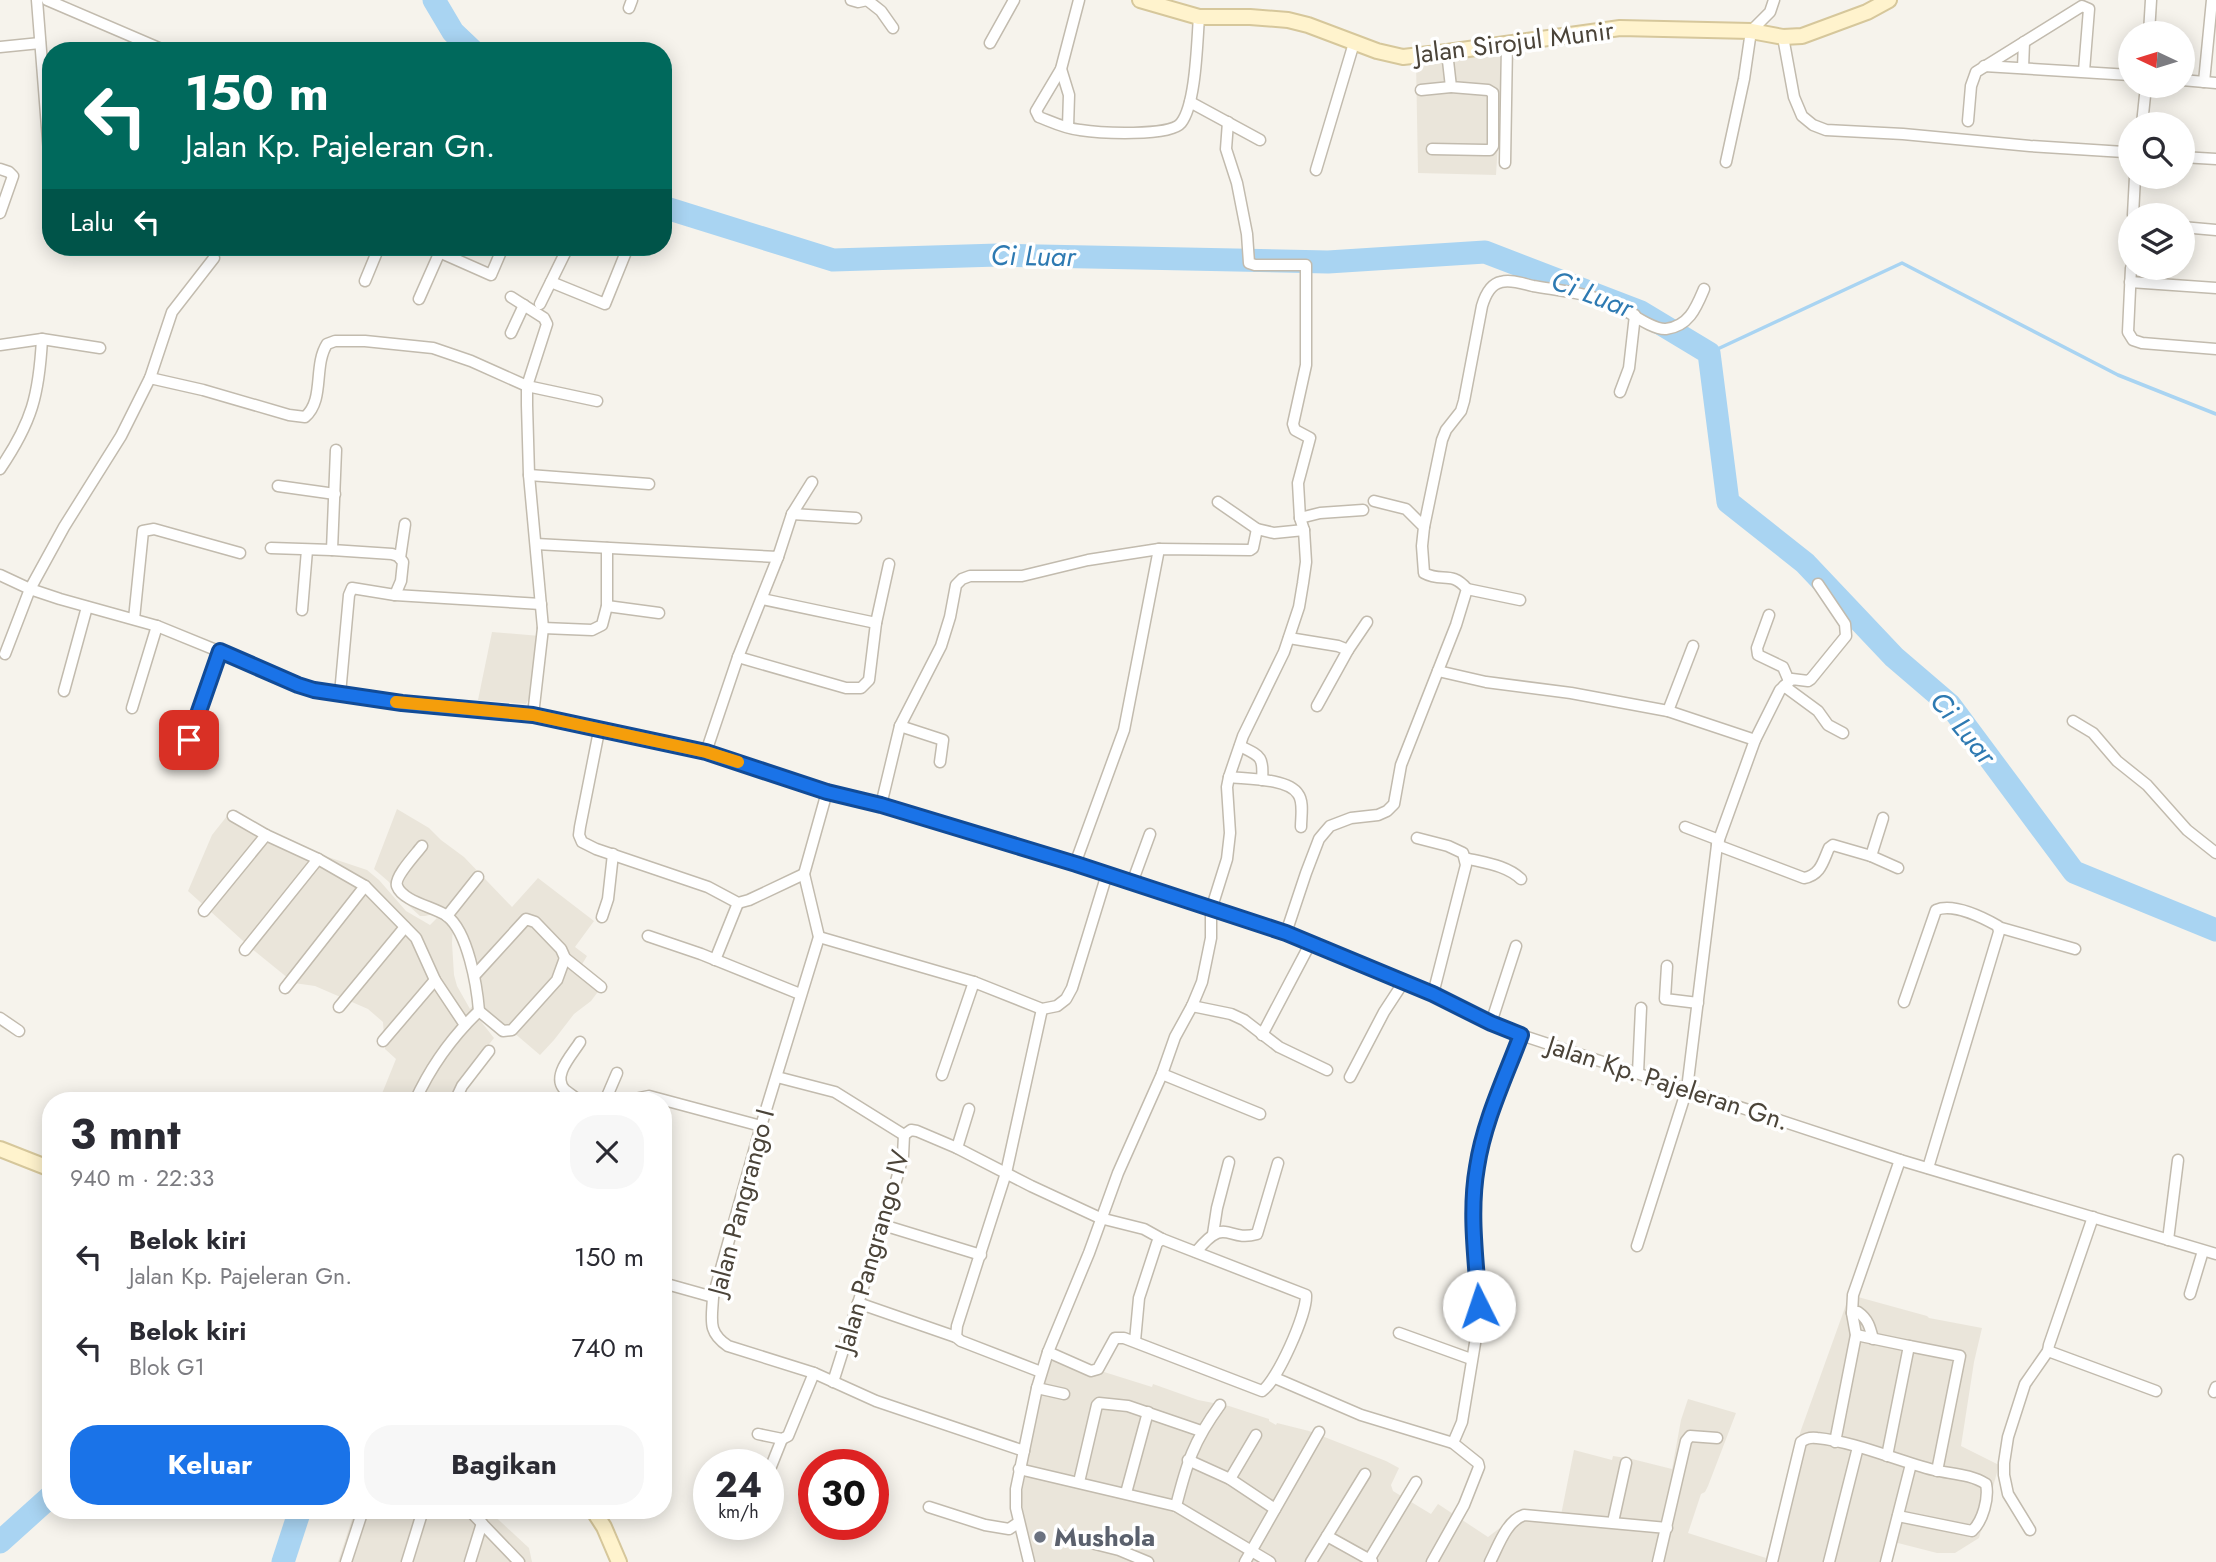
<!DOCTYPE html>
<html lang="id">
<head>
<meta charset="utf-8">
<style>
  :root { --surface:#fff; --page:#f7f7f7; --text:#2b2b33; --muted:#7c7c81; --accent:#1a73e8 }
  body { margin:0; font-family:Jost,sans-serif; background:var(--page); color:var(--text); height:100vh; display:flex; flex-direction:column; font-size:26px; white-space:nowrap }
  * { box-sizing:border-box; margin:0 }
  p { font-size:23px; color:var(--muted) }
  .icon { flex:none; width:38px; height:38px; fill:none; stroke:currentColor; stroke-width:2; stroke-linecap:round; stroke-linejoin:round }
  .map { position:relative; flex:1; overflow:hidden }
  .side { position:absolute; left:42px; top:1092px; width:630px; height:427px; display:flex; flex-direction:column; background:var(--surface); border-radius:28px; box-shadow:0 4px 18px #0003 }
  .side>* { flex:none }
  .guide { position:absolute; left:42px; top:42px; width:630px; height:214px; border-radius:28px; box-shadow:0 4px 18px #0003; background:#00695c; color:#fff; overflow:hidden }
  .needle { width:46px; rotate:274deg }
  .fabs { position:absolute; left:2118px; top:21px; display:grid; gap:14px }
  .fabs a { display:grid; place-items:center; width:77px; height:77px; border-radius:50%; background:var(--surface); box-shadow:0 4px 18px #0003; font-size:35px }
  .speed { position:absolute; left:693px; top:1449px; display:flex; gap:14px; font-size:35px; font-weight:700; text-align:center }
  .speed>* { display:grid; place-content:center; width:91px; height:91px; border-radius:50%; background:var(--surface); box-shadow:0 4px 18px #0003; line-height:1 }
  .speed small { font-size:18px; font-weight:400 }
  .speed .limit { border:10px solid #d22; background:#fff; color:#111 }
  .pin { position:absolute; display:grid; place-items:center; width:60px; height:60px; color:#fff; margin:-30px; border-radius:14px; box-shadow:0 4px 10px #0006 }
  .me { position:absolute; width:77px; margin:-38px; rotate:356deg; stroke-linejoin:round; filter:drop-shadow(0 0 5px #0008) }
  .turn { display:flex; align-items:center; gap:24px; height:147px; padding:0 28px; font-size:32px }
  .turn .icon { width:91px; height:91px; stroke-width:2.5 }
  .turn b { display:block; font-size:49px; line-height:60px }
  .then { display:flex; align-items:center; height:66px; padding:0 28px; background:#0003; gap:14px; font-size:26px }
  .round { display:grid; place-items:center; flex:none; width:74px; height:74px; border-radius:28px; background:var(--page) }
  .head { display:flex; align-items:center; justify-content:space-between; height:119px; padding:0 28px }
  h1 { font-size:42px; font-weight:700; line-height:52px }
  .cta { display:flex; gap:14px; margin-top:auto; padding:14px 28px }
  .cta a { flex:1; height:80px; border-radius:28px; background:var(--accent); color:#fff; font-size:28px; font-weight:700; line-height:80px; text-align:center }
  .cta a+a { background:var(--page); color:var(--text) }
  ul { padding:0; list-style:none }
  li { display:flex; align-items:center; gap:21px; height:91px; padding:0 28px }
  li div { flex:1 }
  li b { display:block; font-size:26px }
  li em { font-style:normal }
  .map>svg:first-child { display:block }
  .residential { fill:#eae5da }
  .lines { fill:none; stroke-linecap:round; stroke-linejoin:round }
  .stream { stroke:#a9d4f2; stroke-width:3.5 }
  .river { stroke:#a9d4f2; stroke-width:23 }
  .street-casing { stroke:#c2bbae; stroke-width:13 }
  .secondary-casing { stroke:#d6c79b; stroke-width:18 }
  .street { stroke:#fff; stroke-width:10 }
  .secondary { stroke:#fff3cd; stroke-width:14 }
  .route-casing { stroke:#114b97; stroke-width:18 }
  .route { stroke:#1a73e8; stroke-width:12 }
  .slow { stroke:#f59e0b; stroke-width:12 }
  .worship-dot { fill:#6b7280; stroke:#fff; stroke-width:2.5 }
  .labels { text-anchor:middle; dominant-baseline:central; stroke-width:7; stroke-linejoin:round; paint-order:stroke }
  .street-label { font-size:26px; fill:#4b4439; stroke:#fff }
  .worship-label { font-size:26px; font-weight:bold; fill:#5b616d; stroke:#fff; text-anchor:start }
  .water-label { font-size:28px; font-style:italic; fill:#2e7ab2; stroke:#fff }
</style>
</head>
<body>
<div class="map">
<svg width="2216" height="1562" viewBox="0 0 2216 1562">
  <rect width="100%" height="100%" fill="#f6f3ec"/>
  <g class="residential">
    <path d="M1456,57H1500V112L1496,175L1418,173L1416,61L1445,60Z"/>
    <path d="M492,632L540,636L530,697L526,704L478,700Z"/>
    <path d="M397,809L429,828L441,840L464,857L512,907L538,878L594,921L575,947L587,956L581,966L603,985L591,1001L574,1014L554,1040L540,1055L487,1010L479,1019L494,1038L471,1067L452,1101H379L396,1059L385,1049L383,1022L368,1009L315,986L294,983L252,949L188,891L212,835L227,816L252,824L316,853L367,870L379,880L406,911L430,925L437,918L453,927L452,943L454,975L457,986L470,1009L477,999L467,942H459L457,925L442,912L425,916H420L397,895L389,882L374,869Z"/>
    <path d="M1896,1158L1906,1161L1858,1297L1927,1316L1929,1318L1982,1328L1974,1362L1961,1446L1999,1465L1979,1538L1955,1553H1937L1894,1542L1887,1562H1032L1022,1505V1493L1037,1409L1053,1356L1152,1387L1153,1384L1198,1400L1229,1406L1269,1419V1421L1276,1425L1277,1423L1309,1431L1386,1461L1399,1468L1391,1485L1393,1491L1431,1514L1438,1504L1488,1537L1509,1521L1561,1515L1574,1450L1612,1460L1613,1456L1632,1459L1672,1469L1681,1420L1688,1399L1736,1413L1708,1486L1705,1492L1701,1494L1688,1533L1766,1558L1801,1430L1847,1302Z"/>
    <path d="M355,1510H488L529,1548L532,1562H338Z"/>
  </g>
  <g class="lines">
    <path class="stream" d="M1709,353L1902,263L2118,375L2216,414"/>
    <g class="river">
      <path d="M434,0L453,32L473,51"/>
      <path d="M663,207L833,260L998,255L1328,262L1485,252L1641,312L1709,353L1728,502L1805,563L1894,657L1950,705L2074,872L2216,930"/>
      <path d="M0,1542L51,1496"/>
      <path d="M283,1562L300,1510"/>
    </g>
    <g class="street-casing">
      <g id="street">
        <path d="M37,0L51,178"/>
        <path d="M47,0L166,51"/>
        <path d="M851,0L858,2L867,0"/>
        <path d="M867,0L881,11L893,28"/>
        <path d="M1079,0L1061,69L1036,111L1039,117C1052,122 1066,129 1080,130C1099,133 1170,137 1181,123C1196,104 1197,42 1199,17"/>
        <path d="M629,8L632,0"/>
        <path d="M2149,33L2151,0"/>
        <path d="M1783,37L1794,97L1802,116L1813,125L1826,130L1903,134L2030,146L2124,152L2130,149"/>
        <path d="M990,43L1014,0"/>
        <path d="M0,47L40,43"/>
        <path d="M1984,66L2130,75"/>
        <path d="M2023,68L2024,42"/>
        <path d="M1061,69L1069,95L1068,127"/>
        <path d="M2182,80L2216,83"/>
        <path d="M2204,82L2212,0"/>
        <path d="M1421,90L1451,87"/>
        <path d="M1190,102L1260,140"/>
        <path d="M1968,121L1971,86L1976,72L2082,6L2089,9L2084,71"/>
        <path d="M2142,124L2146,86"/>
        <path d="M1432,149L1485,150H1490L1493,146V93L1488,90L1451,87L1447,52"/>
        <path d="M2182,157L2216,159"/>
        <path d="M1726,162L1744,79L1751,31L1770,12L1774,0"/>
        <path d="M1505,163L1507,44"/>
        <path d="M0,169L9,172L13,176L0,213"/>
        <path d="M1316,170L1354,43"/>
        <path d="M2133,215L2135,177"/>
        <path d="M2182,227L2216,230"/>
        <path d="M439,252L491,275L503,247"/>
        <path d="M2131,268L2128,332L2133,340L2142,343L2216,349"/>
        <path d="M365,281L379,247"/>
        <path d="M551,282L605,304L628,247"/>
        <path d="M2130,282L2216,288"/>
        <path d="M511,297L544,318L547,324L527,386V405L529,475L543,628L533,715"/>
        <path d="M419,299L442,247"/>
        <path d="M540,304L568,247"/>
        <path d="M511,333L524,305"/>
        <path d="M0,345L42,339L100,348"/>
        <path d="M150,378L203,390L289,415L305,417C325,400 313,366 327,344L335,341H365L433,348L471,361L527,386L597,401"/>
        <path d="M1620,392L1629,368L1635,315"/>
        <path d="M336,450L332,550L392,554L398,556L403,562L401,581L395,595"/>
        <path d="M0,469C32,422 39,395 42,339"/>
        <path d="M529,475L649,484"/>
        <path d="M278,486L335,494"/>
        <path d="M1218,502L1257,529"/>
        <path d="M792,514L856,518"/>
        <path d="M1300,518L1320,513L1363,510"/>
        <path d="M1424,527L1442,440L1446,430L1461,411L1464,401L1482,306C1485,296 1490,284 1501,282C1511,279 1524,284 1533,286C1562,291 1590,293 1617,306C1630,312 1652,330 1666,329C1689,326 1696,308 1704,289"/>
        <path d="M536,544L778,557L792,514L812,482"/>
        <path d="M271,548L332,550"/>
        <path d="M400,558L405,524"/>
        <path d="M0,575L30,589L60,599L157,626L314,690L403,703L533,715L706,752L827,792L881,805L1075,864L1286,933L1344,956L1403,983L1433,994L1491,1023L1521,1035L1900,1160L2216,1254"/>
        <path d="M1467,589L1520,600"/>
        <path d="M762,599L876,623"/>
        <path d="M607,606L659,613"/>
        <path d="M302,610L307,550"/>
        <path d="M1769,615L1757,648L1758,655L1783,667L1789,681"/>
        <path d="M134,619L143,531L154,529L240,553"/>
        <path d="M543,628L592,630L602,625L607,606V548"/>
        <path d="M1289,638L1338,646L1348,650L1317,706"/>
        <path d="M1348,650L1367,622"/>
        <path d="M5,654L30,589L64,527L121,436L150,378L172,312L214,258"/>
        <path d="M738,657L846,688H861L869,680L876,623L889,564"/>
        <path d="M1438,671L1486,682L1571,693L1668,711L1755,740"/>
        <path d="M1784,686L1818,711L1828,725L1843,733"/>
        <path d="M64,691L87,607"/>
        <path d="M340,694L349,595L352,588L395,595L541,604"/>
        <path d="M132,708L157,626"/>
        <path d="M1668,711L1693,646"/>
        <path d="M2073,721L2093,733L2117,761L2147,785L2187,830L2216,853"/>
        <path d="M900,726L943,740L940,762"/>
        <path d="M599,731L580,827L579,835L582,842L596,849L708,887L738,903L749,900L804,874"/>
        <path d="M189,740L220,651"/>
        <path d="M1240,746C1260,756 1264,756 1262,780"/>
        <path d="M706,752L738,657L778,557"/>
        <path d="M1229,777C1246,779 1288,778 1298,794C1304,802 1301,816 1301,827"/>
        <path d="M827,792L804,874L819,937L761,1126L713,1297C712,1320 707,1332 728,1346L814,1373L876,1401L1024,1451"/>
        <path d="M881,805L900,726L941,646L950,617L956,585L962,579L970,576H1022L1088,560L1159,549L1250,550L1253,548L1257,529L1274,533L1304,530"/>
        <path d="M233,816L266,835L318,859L365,886L416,938L435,980L465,1025"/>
        <path d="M1685,827L1719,840"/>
        <path d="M1417,838L1448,846L1463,853L1466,865L1433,994"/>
        <path d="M1717,845L1804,878C1821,875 1823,861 1829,848L1833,845L1871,856L1898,868"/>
        <path d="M1871,856L1883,818"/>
        <path d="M1465,858C1485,863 1506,865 1521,879"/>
        <path d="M1075,864L1124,730L1159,549"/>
        <path d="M1132,883L1150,834"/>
        <path d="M204,911L266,835"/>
        <path d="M447,916L478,877"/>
        <path d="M602,917L608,899L613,854"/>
        <path d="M1998,927L2075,949"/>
        <path d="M1286,933L1306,873L1319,839L1324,833L1330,826L1351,818L1378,815L1387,811L1394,804L1401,765L1456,625L1467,589C1451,570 1442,583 1424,573L1422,546L1424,527L1406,509L1374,501"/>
        <path d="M648,936L701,954L800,994"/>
        <path d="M819,937L974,982L1042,1009L1057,1006L1066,999L1072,988L1107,874"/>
        <path d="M245,950L318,859"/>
        <path d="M715,960L738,903"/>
        <path d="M1667,966L1665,999L1698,1003"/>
        <path d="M475,975L526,919L535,922L561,949L565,958L601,987"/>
        <path d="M285,988L365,886"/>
        <path d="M1904,1002L1936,910C1953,903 1982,917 1998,926L1999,932L1928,1168"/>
        <path d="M1192,1006L1231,1014L1244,1020L1279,1047L1327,1070"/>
        <path d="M339,1007L405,927"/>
        <path d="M479,1011L503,1031L512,1030L557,980L565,958"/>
        <path d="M0,1018L19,1031"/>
        <path d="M1491,1023L1516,946"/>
        <path d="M1262,1035L1310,944"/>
        <path d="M383,1041L435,980"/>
        <path d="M580,1042C572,1055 551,1076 565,1090C570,1094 575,1097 580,1101"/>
        <path d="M1638,1073L1641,1008"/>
        <path d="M1162,1074L1260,1114"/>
        <path d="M942,1075L974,982"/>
        <path d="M777,1077L835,1092L904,1135"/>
        <path d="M1350,1077L1384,1012L1403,983"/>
        <path d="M415,1101C430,1068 453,1036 479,1011C477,986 468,932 447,916C435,907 403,902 397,886C394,877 416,854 422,846"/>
        <path d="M455,1101L462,1086L489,1051"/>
        <path d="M605,1101L617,1073"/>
        <path d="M637,1101L639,1098L649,1096L761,1126"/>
        <path d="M904,1135L911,1130L917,1131L957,1148L1031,1186L1100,1218L1144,1229L1162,1239L1306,1295C1307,1314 1277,1381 1262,1391L1124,1338H1115L1098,1369L1091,1371L1048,1352"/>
        <path d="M957,1148L969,1109"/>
        <path d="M2093,1217L2049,1345L2048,1351L2156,1391"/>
        <path d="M883,1225L981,1255"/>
        <path d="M1213,1234L1217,1208L1229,1162"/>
        <path d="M2168,1240L2178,1160"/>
        <path d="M1637,1246L1687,1089L1717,845L1755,740L1780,690L1792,679L1808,681L1811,679L1846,636L1845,624L1818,584"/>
        <path d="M1196,1252C1227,1214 1226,1243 1257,1234L1278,1163"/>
        <path d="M663,1283L713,1297"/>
        <path d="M2190,1294L2203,1251"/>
        <path d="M858,1303L956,1337L961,1341L1041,1372"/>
        <path d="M1852,1313L1858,1312C1868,1319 1870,1327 1873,1339"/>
        <path d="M1399,1333L1471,1359"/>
        <path d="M1856,1335L1909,1346L1887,1456"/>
        <path d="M956,1337L957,1326L1006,1173L1042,1009"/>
        <path d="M1135,1341L1139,1298L1157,1243L1162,1239"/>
        <path d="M1909,1346L1960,1356L1937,1471"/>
        <path d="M1275,1378L1361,1415L1453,1443L1478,1463L1479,1467L1464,1505L1432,1562"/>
        <path d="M833,1382L890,1203L903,1156L904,1135"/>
        <path d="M1037,1388L1064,1394"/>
        <path d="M2214,1392L2216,1387"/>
        <path d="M758,1434L782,1439L788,1436L814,1373"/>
        <path d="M1835,1442L1856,1335L1852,1313L1853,1295L1900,1160"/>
        <path d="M1453,1443L1462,1422L1477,1331L1479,1306L1473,1210L1477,1165L1493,1106L1521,1035"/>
        <path d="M1188,1460L1230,1479L1275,1509"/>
        <path d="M1019,1469L1176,1506L1270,1562"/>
        <path d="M768,1474L782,1439"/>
        <path d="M1230,1479L1256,1435"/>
        <path d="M1079,1482L1097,1405L1099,1403L1128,1406L1201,1431"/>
        <path d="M1126,1493L1148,1412"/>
        <path d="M1176,1506C1187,1463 1193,1442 1220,1405"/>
        <path d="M929,1507L985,1525L1009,1529L1018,1523"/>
        <path d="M469,1510L519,1562"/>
        <path d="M1613,1522L1626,1463"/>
        <path d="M2030,1530L2008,1494L2004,1475V1463L2008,1437L2025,1384L2048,1351"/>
        <path d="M1063,1536L1119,1550L1148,1562"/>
        <path d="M1327,1536L1372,1561"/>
        <path d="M1369,1560L1416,1482"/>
        <path d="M346,1562L363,1510"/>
        <path d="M407,1562L423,1510"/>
        <path d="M470,1562L482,1523"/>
        <path d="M1029,1562L1016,1508V1489L1037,1388L1048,1352L1089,1253L1118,1173L1162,1074L1175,1037L1192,1006L1202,982L1211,938V910L1227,859L1230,833L1227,787L1229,777L1243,736L1284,652L1299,607L1303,583L1306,562L1304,530L1300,518L1298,483L1310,438L1295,430L1293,424L1306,365V265H1255L1249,263L1247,234L1237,183L1226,149L1228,122"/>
        <path d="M1245,1562L1319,1432"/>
        <path d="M1311,1562L1365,1474"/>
        <path d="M1490,1562C1498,1547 1506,1521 1524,1515L1667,1528"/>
        <path d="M1658,1562L1686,1441L1690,1436L1717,1438"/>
        <path d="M1772,1562L1801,1442C1806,1438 1810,1437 1817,1438C1856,1442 1895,1460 1934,1470C1951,1474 1971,1474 1986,1484C1989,1498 1983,1521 1972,1531L1898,1516"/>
        <path d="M1829,1562L1858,1447"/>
        <path d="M1886,1562L1911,1464"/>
      </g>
    </g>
    <g class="secondary-casing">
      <g id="secondary">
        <path d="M1140,0L1199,17H1250L1288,20L1308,25L1377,51L1403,57L1447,52L1620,28L1751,31L1783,37L1802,36L1867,12L1889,0"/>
        <path d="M0,1149L51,1169"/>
        <path d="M593,1510L604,1527L619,1562"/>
      </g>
    </g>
    <use href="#street" class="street"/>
    <use href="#secondary" class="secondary"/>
  </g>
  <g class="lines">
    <g class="route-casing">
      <path id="route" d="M189,740L220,651L298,685L314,690L402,703L533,715L706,752L827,792L881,805L1076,864L1286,933L1433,994L1491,1023L1521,1035C1505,1078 1484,1121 1477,1167C1469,1213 1476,1259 1479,1306"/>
    </g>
    <use href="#route" class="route"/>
    <path class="slow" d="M396,702L533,715L706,752L738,762"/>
  </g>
  <circle class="worship-dot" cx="1040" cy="1537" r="7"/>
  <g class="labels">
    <g class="street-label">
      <text transform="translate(1514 42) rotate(-7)">Jalan Sirojul Munir</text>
      <text transform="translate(1668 1083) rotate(18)">Jalan Kp. Pajeleran Gn.</text>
      <text transform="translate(741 1202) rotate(-75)">Jalan Pangrango I</text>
      <text transform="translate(872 1251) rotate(-74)">Jalan Pangrango IV</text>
    </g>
    <g class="worship-label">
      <text x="1054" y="1537">Mushola</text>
    </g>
    <g class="water-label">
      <text transform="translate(1033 256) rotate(1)">Ci Luar</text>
      <text transform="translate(1592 294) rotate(21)">Ci Luar</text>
      <text transform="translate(1963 728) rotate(50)">Ci Luar</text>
    </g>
  </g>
</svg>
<div class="fabs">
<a><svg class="needle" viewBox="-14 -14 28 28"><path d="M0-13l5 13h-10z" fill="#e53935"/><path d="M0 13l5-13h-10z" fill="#7c7c81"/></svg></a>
<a><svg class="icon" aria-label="search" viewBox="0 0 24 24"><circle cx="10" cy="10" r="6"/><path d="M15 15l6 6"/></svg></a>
<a><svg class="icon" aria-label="layers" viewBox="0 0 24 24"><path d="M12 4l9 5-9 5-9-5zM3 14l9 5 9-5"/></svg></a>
</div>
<div class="speed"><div>24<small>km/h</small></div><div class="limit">30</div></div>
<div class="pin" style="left:189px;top:740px;background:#d93025"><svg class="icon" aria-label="arrive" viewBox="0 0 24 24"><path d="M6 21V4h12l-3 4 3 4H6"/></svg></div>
<svg class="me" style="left:1479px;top:1306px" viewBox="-20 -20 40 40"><circle r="19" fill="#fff"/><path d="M0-13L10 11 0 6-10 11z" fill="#1a73e8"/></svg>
<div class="guide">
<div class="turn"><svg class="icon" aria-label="left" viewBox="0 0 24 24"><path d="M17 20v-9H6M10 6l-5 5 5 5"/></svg><div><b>150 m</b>Jalan Kp. Pajeleran Gn.</div></div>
<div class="then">Lalu<svg class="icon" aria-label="left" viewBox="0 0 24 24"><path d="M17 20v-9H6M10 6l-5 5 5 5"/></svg></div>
</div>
<section class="side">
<div class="head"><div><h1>3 mnt</h1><p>940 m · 22:33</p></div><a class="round"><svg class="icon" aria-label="close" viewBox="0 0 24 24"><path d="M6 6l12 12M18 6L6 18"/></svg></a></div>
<ul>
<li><svg class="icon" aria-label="left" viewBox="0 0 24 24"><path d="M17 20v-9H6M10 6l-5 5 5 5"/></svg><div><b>Belok kiri</b><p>Jalan Kp. Pajeleran Gn.</p></div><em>150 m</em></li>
<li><svg class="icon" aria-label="left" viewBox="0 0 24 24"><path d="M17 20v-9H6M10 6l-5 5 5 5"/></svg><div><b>Belok kiri</b><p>Blok G1</p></div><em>740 m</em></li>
</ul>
<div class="cta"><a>Keluar</a><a>Bagikan</a></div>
</section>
</div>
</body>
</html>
